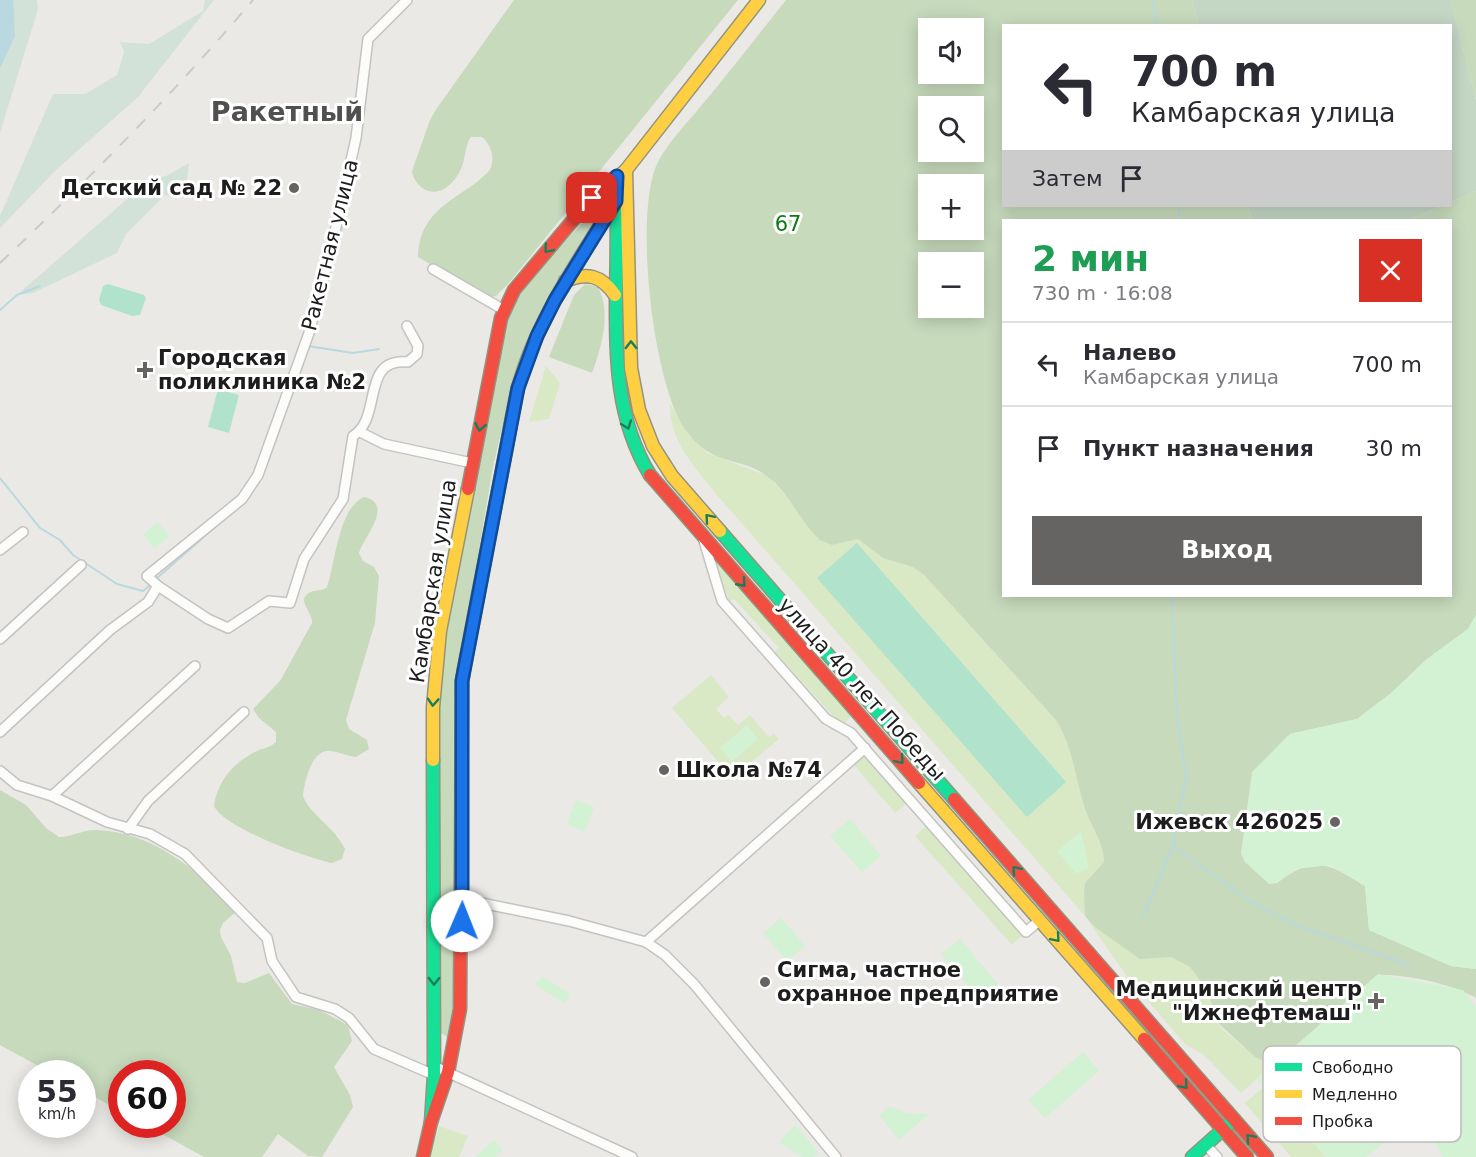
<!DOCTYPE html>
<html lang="ru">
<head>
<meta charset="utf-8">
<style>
  :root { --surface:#fff; --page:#f7f7f7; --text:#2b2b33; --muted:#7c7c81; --line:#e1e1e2; --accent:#656463 }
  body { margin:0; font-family:"DejaVu Sans",sans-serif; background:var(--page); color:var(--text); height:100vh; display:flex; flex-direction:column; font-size:22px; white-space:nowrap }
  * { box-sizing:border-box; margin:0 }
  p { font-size:20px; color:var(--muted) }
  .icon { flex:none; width:33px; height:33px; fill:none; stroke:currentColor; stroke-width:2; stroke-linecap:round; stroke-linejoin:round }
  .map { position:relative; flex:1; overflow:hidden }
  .details { position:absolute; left:1002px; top:219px; width:450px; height:378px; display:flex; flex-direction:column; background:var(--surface); border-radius:0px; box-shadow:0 3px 15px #0003 }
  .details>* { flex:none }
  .top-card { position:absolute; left:1002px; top:24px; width:450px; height:183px; border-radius:0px; box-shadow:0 3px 15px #0003; background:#fff; color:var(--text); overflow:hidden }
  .controls { position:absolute; left:918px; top:18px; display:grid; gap:12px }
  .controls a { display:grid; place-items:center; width:66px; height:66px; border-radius:0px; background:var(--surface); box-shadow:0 3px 15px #0003; font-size:30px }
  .speed { position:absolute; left:18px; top:1060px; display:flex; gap:12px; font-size:30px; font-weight:700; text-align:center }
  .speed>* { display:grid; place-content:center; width:78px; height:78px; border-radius:50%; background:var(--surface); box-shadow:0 3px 15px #0003; line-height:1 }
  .speed small { font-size:15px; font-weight:400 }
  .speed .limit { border:9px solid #d22; background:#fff; color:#111 }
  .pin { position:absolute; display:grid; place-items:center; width:51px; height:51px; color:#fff; margin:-26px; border-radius:12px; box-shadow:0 3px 9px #0006 }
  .me { position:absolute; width:66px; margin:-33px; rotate:1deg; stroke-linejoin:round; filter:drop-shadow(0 0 4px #0008) }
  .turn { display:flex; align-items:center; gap:21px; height:126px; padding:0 30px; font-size:27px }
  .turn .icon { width:78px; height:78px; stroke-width:2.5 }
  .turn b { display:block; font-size:42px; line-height:51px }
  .then { display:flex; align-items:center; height:57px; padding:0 30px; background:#0003; gap:12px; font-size:22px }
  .round { display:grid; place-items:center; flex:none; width:63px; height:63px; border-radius:0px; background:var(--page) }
  .head { display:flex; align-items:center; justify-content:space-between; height:102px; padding:0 30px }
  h1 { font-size:36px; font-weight:600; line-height:45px; color:#1e9e55 }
  .primary-button { display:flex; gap:12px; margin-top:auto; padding:12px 30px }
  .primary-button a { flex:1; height:69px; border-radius:0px; background:var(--accent); color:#fff; font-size:24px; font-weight:600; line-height:69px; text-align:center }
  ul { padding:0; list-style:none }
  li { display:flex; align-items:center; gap:18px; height:84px; padding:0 30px; border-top:2px solid var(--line) }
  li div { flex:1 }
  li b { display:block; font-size:22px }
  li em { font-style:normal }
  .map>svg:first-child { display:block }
  .grass { fill:#d9e8c5 }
  .forest { fill:#c7dabc; fill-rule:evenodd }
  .wetland { fill:#d3e2d9 }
  .cemetery { fill:#c4d6c4 }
  .park { fill:#d3f1d3 }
  .pitch { fill:#b1e2cc }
  .water { fill:#b9d8df }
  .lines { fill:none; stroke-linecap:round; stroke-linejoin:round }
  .stream { stroke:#b9d8df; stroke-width:2 }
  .street-casing { stroke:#c4c3c2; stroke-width:12 }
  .fast-casing { stroke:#94947e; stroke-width:15 }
  .slow-casing { stroke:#94947e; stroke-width:15 }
  .jam-casing { stroke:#94947e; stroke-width:15 }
  .street { stroke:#fcfcfb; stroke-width:9 }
  .fast { stroke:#16e098; stroke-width:12 }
  .slow { stroke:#ffcf43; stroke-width:12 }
  .jam { stroke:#f24e42; stroke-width:12 }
  .rail { stroke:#cacac9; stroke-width:2; stroke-dasharray:12 12; stroke-linecap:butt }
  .oneway { stroke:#1a7e5a }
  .route-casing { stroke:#114b97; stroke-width:15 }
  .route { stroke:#1a73e8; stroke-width:10 }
  .poi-dot { fill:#656463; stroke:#fff; stroke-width:2 }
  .labels { text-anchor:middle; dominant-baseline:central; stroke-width:6; stroke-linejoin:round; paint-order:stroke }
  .poi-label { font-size:21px; font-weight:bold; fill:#1d1d1d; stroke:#fff; text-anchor:end }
  .park-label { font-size:21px; fill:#0d7a13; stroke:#fff }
  .street-label { font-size:21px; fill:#1d1d1d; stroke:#fff }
  .district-label { font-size:27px; font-weight:bold; fill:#505050; stroke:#fff }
  .key { fill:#fff; stroke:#bbb; stroke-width:1.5 }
  .key-label { font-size:16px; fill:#1d1d1d }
</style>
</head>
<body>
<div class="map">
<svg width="1476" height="1157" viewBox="0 0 1476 1157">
  <rect width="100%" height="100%" fill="#ebe9e6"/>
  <g class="grass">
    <path d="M546,366L560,383L549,419L529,422Z"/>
    <path d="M670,403L686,432L707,453L768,476L832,545L858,539L883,558L913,567L924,575L1056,720C1073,747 1075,778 1085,809C1091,826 1103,844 1104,862L1085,883L1096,928L1140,958L1171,957L1181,961L1190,967L1209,993L1216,1021L1222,1029L1255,1057L1264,1061L1282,1056L1241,1093L1204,1055L1185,1044L1128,978L1085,916L716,494C694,466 669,440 670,403Z"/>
    <path d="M716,562L852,716L844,723L836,719L775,652L779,648L735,600H729Z"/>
    <path d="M711,675L729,697L716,709L724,718L729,715L738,725L750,715L769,737L774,734L779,739L732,778L672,708Z"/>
    <path d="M865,748L910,800L895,813L850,760Z"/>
    <path d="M930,823L1026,932L1012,945L915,836Z"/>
    <path d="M1264,1087L1326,1157H1291L1245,1103Z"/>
    <path d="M439,1126L468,1136L459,1157H430Z"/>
  </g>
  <g class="forest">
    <path d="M514,0H738L508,284L496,296L487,298L418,257C420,205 462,200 490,170C495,158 492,146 482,137H471C464,147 466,158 461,169C454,184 438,200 421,187C416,182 413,178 412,171L430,120L437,108Z"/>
    <path d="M786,0H1192L1199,25L1004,26V206H1248L1252,220H1004V596H1450V220H1408L1442,206H1450L1451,202L1476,191V615L1468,629L1427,659L1390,694L1357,719L1290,734L1253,772L1241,854L1277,883C1315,854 1329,864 1365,886L1369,930L1451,966L1476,969V998C1453,984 1406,974 1379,975L1291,1050L1275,1059L1264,1061L1255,1057L1216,1021L1209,993L1190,967L1171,957L1140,959L1096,928L1085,916L1084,893L1085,883L1104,862C1104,844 1091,826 1085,809C1075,778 1073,747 1056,720L924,575L913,567L883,558L858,539L832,545L820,540C800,522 790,493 768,477C741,455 715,469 687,432C653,389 632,208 659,160C670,140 687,123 701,106C730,71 758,35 786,0ZM928,28H974V74H928ZM928,106H974V152H928ZM928,184H974V230H928ZM928,262H974V308H928Z"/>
    <path d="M1451,0H1476V100Z"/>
    <path d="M599,206L598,218L561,275L530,336L512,385L493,467L454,697L453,1027L447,1037L441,1033L439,697L441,664L504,332L515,299L535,272Z"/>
    <path d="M585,284L598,287C612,313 601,348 592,373L549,357L574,295Z"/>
    <path d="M364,497C395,504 364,537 359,553L363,561L374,567L379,576L375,623L346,720L349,729L367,740L369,749L356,757C346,756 336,750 327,751C311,752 304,783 303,796C310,815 334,826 345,849L342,859L332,863C308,858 224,828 214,806C217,782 233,763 255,752C262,748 270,748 276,742V732L259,718L253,709L280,681L312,623C313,612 296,600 309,593C315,589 321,592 327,587C335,565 338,508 364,497Z"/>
    <path d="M0,790L26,805L46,828L59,837C71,837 83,830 95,830C155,832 191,869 235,904L238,910L223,923L220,930L221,937L231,956L237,982L245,983L269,973L292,1004L319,1010L348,1025L352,1041L334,1067L350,1095L353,1107L322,1157L308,1156L278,1134L262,1157H204L146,1125H172V1074H122L121,1112L83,1090L82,1074H53L0,1045Z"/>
  </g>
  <g class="wetland">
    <path d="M0,0H37L38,9L0,133Z"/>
    <path d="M205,0H214L138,97L55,171L0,228V216L53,94H85L117,75L124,52L120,42L149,44L203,11Z"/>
    <path d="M189,163L186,189L182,198L165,195L126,234L117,253L33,293L17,295L149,180L166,176Z"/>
  </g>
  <g class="cemetery">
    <path d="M1192,0H1451L1476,100V191L1451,202L1450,26L1199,25Z"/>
    <path d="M1248,206H1442L1408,220H1252Z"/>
  </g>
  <g class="park">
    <path d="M158,522L170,536L154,549L143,534Z"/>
    <path d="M1476,615V969L1451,966L1369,930L1365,886L1330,865L1296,869L1277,883L1269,884L1245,862L1241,854L1252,772L1290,734L1357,719L1390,694L1427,659L1468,629Z"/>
    <path d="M747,725L758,739L732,762L720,748Z"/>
    <path d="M576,800L594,807L585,832L567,824Z"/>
    <path d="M850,819L881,856L862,872L830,836Z"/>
    <path d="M1081,831L1089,868L1076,874L1057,851Z"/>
    <path d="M781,918L805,946L787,961L763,933Z"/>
    <path d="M960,939L998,984L980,1000L941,954Z"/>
    <path d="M1378,974L1463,990L1476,1007V1157H1443L1418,1117L1366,1157H1326L1257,1079Z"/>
    <path d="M542,976L570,994L565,1003L535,985Z"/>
    <path d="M1083,1052L1099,1071L1045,1118L1028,1100Z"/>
    <path d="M890,1106L907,1113L929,1114L899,1140L879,1115Z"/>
    <path d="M795,1125L819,1153L814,1157H802L779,1142Z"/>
    <path d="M494,1140L503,1150L495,1157H475Z"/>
  </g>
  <g class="pitch">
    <path d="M108,284L144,295L146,298L140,315L132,316L101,305L99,300L103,286Z"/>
    <path d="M218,389L239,395L229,433L208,427Z"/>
    <path d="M857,543L1066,782L1027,817L817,578Z"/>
  </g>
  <path class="water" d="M0,0H13L15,36L0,68Z"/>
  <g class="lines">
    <g class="stream">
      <path d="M1153,0L1157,26"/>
      <path d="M1179,206V220"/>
      <path d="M320,309L336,256L362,128"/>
      <path d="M0,310L17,295L40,286"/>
      <path d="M308,346L353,353L379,349"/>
      <path d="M267,464L276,438"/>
      <path d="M0,478L40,528L60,540L73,555L117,584L143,591L149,586"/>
      <path d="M156,579L231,513"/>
      <path d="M1173,846L1250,901L1293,924L1409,965"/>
      <path d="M1143,917L1173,846L1186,778L1177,713L1172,596"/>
    </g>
    <g class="street-casing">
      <g id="street">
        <path d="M433,269L504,310"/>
        <path d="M360,432L384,444L472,463"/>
        <path d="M704,541L722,601L826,719L851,733L858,741L1026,932L1040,920"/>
        <path d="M0,550L23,532"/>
        <path d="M158,586L208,619L228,628L269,601L290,603L304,559L343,499L353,436C383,418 360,357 408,362L417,354L418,346L407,326"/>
        <path d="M0,639L81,565"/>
        <path d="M0,732L110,630L148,602L158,586L147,576L242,499L258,475L309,333L330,254L356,138L368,39L407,0"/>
        <path d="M0,771L17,785L52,796L107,822L150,834L185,854L267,938L272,961L296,997L335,1009L349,1018L374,1049L434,1075"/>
        <path d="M52,796L195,666"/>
        <path d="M128,829L148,801L244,712"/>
        <path d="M462,899L569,921L646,942L665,955L694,984L836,1157"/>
        <path d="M646,942L865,748"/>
        <path d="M434,1066L632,1157"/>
        <path d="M1206,1145L1217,1157"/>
      </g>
    </g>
    <g class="fast-casing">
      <g id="fast">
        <path d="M617,176C617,216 617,256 616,296C616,360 616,419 650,475"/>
        <path d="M720,531L954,799"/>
        <path d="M431,1122L434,1075L433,760"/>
        <path d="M1192,1157L1229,1124"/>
      </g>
    </g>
    <g class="slow-casing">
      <g id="slow">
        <path d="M626,170L631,368L639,410L653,446L672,476L720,531"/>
        <path d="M579,213L626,170L759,0"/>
        <path d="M565,281C587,272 601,275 615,295"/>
        <path d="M464,669L508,439"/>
        <path d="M433,760V707L440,631L468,489"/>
        <path d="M919,783L1144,1039"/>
      </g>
    </g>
    <g class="jam-casing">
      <g id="jam">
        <path d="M508,439C511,422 514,405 518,388C536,321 578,262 614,203"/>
        <path d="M650,475L919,783"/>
        <path d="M468,489L501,318L514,290L579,213"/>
        <path d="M954,799L1267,1157"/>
        <path d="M1144,1039L1247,1157"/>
        <path d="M423,1157L431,1122L448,1072L460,1009L462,681L464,669"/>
      </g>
    </g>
    <use href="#street" class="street"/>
    <use href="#fast" class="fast"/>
    <use href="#slow" class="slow"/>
    <use href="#jam" class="jam"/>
    <path class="rail" d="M0,263C89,179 174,93 253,0"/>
  </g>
  <defs><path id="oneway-chevron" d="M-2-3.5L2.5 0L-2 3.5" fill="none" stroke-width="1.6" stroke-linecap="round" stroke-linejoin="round" transform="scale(1.5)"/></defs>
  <g class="oneway">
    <use href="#oneway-chevron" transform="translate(548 249) rotate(130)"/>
    <use href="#oneway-chevron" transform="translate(631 345) rotate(-91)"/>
    <use href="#oneway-chevron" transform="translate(627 425) rotate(70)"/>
    <use href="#oneway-chevron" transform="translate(480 427) rotate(101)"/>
    <use href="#oneway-chevron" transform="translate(709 518) rotate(-131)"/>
    <use href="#oneway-chevron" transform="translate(742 583) rotate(48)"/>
    <use href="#oneway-chevron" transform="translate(433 702) rotate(94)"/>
    <use href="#oneway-chevron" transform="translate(900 760) rotate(49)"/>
    <use href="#oneway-chevron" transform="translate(1016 870) rotate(-131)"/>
    <use href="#oneway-chevron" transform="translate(1056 938) rotate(49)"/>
    <use href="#oneway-chevron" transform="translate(434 981) rotate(90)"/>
    <use href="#oneway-chevron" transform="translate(1184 1085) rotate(49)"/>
    <use href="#oneway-chevron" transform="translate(1250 1138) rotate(-131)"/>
  </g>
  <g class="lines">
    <g class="route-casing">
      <path id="route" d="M462,921V681L518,388L537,336L555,300L616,201L617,176L592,198"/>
    </g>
    <use href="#route" class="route"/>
  </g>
  <g class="poi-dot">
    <circle cx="294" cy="188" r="6"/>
    <path d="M142 361h6v6h6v6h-6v6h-6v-6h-6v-6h6z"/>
    <circle cx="664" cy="770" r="6"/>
    <circle cx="1335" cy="822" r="6"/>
    <circle cx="765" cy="982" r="6"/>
    <path d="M1373 992h6v6h6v6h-6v6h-6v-6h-6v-6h6z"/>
  </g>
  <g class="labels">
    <g class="poi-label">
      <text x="282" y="188">Детский сад № 22</text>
      <text x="158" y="358" text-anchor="start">Городская<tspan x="158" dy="24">поликлиника №2</tspan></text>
      <text x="676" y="770" text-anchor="start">Школа №74</text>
      <text x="1323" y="822">Ижевск 426025</text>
      <text x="777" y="970" text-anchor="start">Сигма, частное<tspan x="777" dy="24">охранное предприятие</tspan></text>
      <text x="1362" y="989">Медицинский центр<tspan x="1362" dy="24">"Ижнефтемаш"</tspan></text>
    </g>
    <g class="park-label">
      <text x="788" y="224">67</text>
    </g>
    <g class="street-label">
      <text transform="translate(330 245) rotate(-76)">Ракетная улица</text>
      <text transform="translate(433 581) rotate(-81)">Камбарская улица</text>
      <text transform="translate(862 689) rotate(48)">улица 40 лет Победы</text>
    </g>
    <g class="district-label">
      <text x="287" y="111">Ракетный</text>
    </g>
  </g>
  <rect x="1263" y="1046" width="198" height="96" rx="9" class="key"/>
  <rect x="1275" y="1063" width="27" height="8" fill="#16e098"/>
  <rect x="1275" y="1090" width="27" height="8" fill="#ffcf43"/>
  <rect x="1275" y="1117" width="27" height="8" fill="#f24e42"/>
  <g class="key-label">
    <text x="1312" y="1073">Свободно</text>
    <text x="1312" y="1100">Медленно</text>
    <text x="1312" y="1127">Пробка</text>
  </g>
</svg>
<div class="controls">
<a><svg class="icon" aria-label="sound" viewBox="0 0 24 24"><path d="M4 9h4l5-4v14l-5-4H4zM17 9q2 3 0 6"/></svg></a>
<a><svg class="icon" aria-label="search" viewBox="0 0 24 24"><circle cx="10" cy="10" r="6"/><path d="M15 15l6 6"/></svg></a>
<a>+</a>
<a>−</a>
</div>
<div class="speed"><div>55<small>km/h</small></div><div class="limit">60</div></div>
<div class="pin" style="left:592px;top:198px;background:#d93025"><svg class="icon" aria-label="arrive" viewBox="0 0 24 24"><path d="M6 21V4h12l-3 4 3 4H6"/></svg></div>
<svg class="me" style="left:462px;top:921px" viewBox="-20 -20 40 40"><circle r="19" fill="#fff"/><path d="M0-13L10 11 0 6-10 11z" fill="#1a73e8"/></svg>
<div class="top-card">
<div class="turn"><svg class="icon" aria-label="left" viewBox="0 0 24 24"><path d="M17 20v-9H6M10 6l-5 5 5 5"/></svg><div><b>700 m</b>Камбарская улица</div></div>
<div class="then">Затем<svg class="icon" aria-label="arrive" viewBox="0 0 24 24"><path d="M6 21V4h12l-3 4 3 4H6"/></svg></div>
</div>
<section class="details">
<div class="head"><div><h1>2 мин</h1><p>730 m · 16:08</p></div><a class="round" style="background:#d93025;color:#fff"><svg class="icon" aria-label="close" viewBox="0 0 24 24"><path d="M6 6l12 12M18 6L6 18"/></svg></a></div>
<ul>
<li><svg class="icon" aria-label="left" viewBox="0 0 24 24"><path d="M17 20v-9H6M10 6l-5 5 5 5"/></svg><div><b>Налево</b><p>Камбарская улица</p></div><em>700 m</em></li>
<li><svg class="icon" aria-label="arrive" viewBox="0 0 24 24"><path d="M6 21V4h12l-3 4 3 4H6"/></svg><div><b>Пункт назначения</b></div><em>30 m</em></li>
</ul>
<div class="primary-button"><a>Выход</a></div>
</section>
</div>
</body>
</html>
